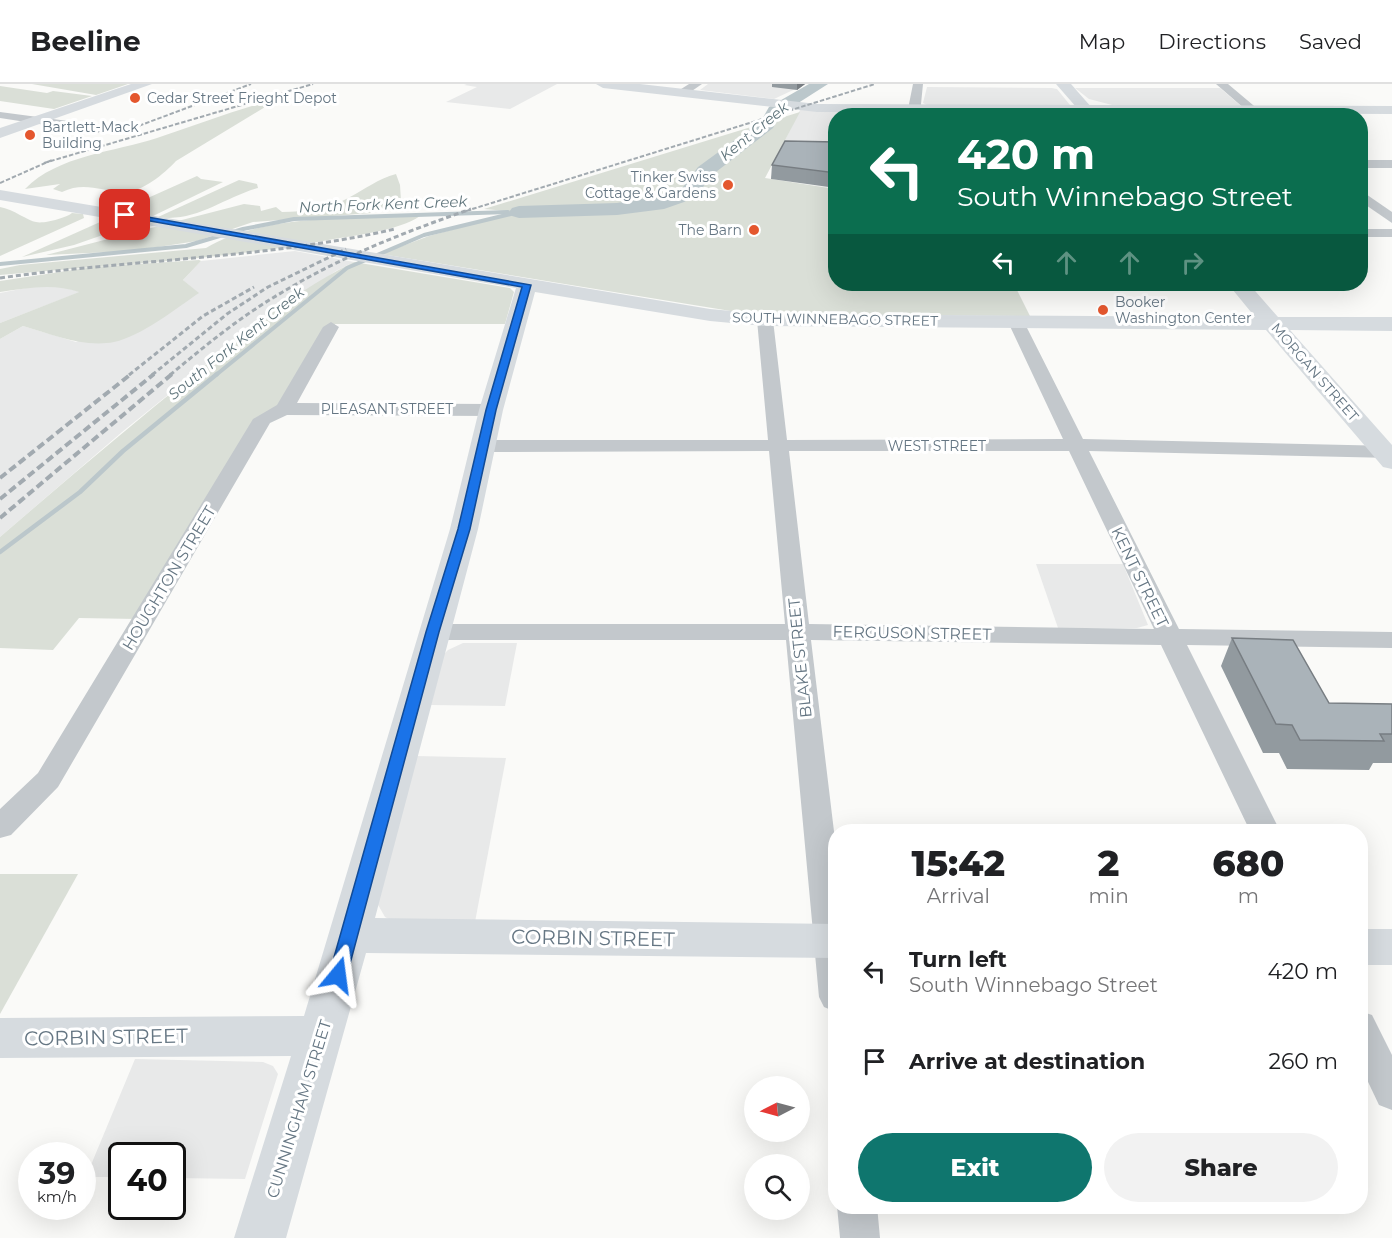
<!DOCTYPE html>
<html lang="en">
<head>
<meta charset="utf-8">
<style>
  :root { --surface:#fff; --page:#f2f2f2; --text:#202124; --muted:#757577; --line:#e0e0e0; --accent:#0f766e }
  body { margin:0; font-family:Montserrat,sans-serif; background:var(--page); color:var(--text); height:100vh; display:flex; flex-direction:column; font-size:22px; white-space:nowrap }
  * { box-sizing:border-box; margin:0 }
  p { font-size:20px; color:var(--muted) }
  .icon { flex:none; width:33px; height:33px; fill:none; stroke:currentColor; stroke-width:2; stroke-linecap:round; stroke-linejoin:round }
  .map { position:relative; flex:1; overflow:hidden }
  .panel { position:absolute; left:828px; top:740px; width:540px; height:390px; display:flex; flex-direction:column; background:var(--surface); border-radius:24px; box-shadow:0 6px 24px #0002 }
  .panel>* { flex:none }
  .top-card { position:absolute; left:828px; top:24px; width:540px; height:183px; border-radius:24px; box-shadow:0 6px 24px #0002; background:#0b6e4f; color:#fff; overflow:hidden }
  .needle { width:39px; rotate:264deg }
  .tools { position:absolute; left:744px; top:992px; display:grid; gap:12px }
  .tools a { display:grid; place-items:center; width:66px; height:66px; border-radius:50%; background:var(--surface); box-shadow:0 6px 24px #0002; font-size:30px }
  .speed { position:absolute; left:18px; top:1058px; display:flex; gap:12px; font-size:30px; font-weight:700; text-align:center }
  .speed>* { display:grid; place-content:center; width:78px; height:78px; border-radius:50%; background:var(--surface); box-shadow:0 6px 24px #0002; line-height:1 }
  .speed small { font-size:15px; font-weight:400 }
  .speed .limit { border:3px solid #111; border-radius:9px; background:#fff; color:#111 }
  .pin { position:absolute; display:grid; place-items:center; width:51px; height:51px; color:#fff; margin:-26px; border-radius:12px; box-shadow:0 3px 9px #0006 }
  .me { position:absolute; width:66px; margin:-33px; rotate:16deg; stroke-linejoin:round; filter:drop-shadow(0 0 4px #0008) }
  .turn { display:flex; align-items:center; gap:21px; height:126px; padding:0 30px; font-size:27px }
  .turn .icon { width:78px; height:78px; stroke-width:2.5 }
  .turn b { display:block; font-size:42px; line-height:51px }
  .lanes { display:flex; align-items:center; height:57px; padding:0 30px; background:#0003; justify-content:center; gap:30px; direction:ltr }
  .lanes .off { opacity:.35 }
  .eta { display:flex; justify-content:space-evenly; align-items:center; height:102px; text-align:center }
  .eta b { font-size:36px; font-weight:800; line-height:42px }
  .cta { display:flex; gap:12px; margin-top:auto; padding:12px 30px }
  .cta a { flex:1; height:69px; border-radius:36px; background:var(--accent); color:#fff; font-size:24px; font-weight:800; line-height:69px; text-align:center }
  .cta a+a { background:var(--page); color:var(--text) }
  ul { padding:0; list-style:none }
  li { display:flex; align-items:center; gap:18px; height:90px; padding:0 30px }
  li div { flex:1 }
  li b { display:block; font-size:22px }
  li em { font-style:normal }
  header { display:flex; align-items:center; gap:36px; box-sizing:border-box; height:84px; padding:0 30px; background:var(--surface); border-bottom:2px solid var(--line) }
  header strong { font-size:28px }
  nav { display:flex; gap:33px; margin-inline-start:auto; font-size:21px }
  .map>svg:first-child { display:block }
  .built { fill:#e8e9e9 }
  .green { fill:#dadfd7 }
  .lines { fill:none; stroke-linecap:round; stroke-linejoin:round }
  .stream-far1 { stroke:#bbc7cb; stroke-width:4 }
  .stream { stroke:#bbc7cb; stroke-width:4.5 }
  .river { fill:#bbc7cb; fill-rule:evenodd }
  .street { fill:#c3c8cc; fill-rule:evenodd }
  .secondary { fill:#d6dbdf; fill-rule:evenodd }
  .primary { fill:#d6dbdf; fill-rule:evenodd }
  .rail-far2 { stroke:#a2aab0; stroke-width:2; stroke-dasharray:4.5 2; stroke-linecap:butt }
  .rail-far1 { stroke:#a2aab0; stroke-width:3; stroke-dasharray:5 3; stroke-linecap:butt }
  .rail { stroke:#a2aab0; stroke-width:4; stroke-dasharray:8 4; stroke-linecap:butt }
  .wall { fill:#929a9f }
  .shaded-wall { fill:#777d82 }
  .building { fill:#aab3b9; stroke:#777d82; stroke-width:1.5 }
  .route { fill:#1a73e8; stroke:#114b97; stroke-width:1.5 }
  .poi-dot { fill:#e4572e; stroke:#fff; stroke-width:2 }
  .labels { text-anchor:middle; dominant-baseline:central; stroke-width:6; stroke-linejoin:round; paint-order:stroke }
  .far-poi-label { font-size:14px; fill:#657683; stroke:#fff; text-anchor:start }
  .far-street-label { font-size:14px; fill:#657683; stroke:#fff }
  .far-water-label { font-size:15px; font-style:italic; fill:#60757c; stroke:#fff }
  .street-label { font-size:16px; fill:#657683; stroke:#fff }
  .near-street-label { font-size:20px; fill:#657683; stroke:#fff }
</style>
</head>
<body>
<header>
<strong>Beeline</strong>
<nav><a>Map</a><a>Directions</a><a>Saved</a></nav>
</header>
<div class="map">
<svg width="1392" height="1154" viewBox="0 0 1392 1154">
  <rect width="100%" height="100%" fill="#fafaf8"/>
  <g class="built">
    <path d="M467,0H557L510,25L446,18L477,3L464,1Z"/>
    <path d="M708,0H806L774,15L700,6Z"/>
    <path d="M927,3L1052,4L1057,5L1070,21H927L923,19Z"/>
    <path d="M1075,4H1220L1241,22H1116L1089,15Z"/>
    <path d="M800,26L903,28L910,31L836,32L835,73L778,70Z"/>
    <path d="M926,29H1075L1079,31L927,32Z"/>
    <path d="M295,167L354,178L336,187L252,243L122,348L0,453V255L23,242L76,258L198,209L183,196L201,177Z"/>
    <path d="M31,203H64L80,208L0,239V209Z"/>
    <path d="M1036,480H1123L1148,541L1137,544H1058Z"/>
    <path d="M463,559H517L505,622L431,621L444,570L448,566Z"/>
    <path d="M416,672L506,674L475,838L391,836L385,833L377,819Z"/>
    <path d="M135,975L263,978L273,982L278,990L245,1095L173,1094L172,1071H122L121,1093H86Z"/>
  </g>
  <g class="green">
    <path d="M32,0H128L96,11Z"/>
    <path d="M0,2L47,9L53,7L92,12L54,25L0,17Z"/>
    <path d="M280,14L176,77C164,90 141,109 123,108C101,107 84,97 62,108L53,105L60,100L25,105C58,71 115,68 157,54C198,40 238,25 280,14Z"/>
    <path d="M800,28L765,94L835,105L836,200H1014L1030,232L749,230L381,170L429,152L517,128L484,125Z"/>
    <path d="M396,90L400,101L401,117L411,120L412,124L372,125L371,129L253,138L197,157L132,167L46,171L244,120L260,122L261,127L276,123L282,128C305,128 330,125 350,113C365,105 378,95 396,90Z"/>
    <path d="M197,92L201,95L223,98L153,132L121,126Z"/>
    <path d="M239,96L257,100L258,104C223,114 195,139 158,133Z"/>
    <path d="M0,123C13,125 28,137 36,138C44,140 66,134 72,129L83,130L84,134L0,172Z"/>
    <path d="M420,132C399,147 350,152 323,157C218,176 107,181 0,191V185L20,181L206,164C266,129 353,135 420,132Z"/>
    <path d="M109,134L137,139L74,161L22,173Z"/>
    <path d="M199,176L201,177L183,196L199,209C175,225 142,252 114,258C84,264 51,250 23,242L0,255V239L79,208C54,199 26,204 0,208V197L93,183Z"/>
    <path d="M354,178L510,204L514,208L505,240H335L137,535L79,534L53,566L0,564V453C65,397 130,342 197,288C246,248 297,206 354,178Z"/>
    <path d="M0,790H78L0,930Z"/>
  </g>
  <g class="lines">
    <g class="stream-far1">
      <path d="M0,180L186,162L243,145L294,135L508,128"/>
      <path d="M216,291L347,184L424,151L519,128"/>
    </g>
    <path class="stream" d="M0,468L80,408L123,367L217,290"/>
    <path class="river" d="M809,0H828L781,30L773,44L712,91L697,111L684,118L664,125L617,131L519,134L512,132L509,128L512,124L519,122L617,119L670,110L683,103L698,83L761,37L769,23Z"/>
    <g class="street">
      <path d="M689,0H702L686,11H678V7Z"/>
      <path d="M913,0H923L921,20L923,32H911L909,20Z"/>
      <path d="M1216,0H1228L1266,32H1253Z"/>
      <path d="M0,28L98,41L104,45L98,49L0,34Z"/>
      <rect x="1360" y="76" width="32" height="8"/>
      <path d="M1360,106L1392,128V139L1360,117Z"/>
      <rect x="1360" y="145" width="32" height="8"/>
      <path d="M765,231L773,236L787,356L1063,355L1008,238L1016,233L1024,238L1083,355L1392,362V374L1089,367L1179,545L1392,548V564L1187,561L1280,747H1250L1161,561L811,556L836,764V928L824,923L819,913L786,556H433L424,553L421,548L424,543L433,540H785L769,367L482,368L475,366L472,362L475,358L482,356H768L757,236ZM789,367H1069L1154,545L809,540Z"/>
      <path d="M331,238L339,243L297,319L491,320L501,326L491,332L287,331L270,339L58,703L11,751L0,754V725L38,689L253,335L277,321L323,243Z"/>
      <path d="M1360,927L1372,931L1392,971V1026L1379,1021L1360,981Z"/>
      <path d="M837,1122H877L880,1154H840Z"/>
    </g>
    <g class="secondary">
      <path d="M131,0H152L0,54V44Z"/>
      <path d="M1056,0H1071L1099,32H1084Z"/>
      <path d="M0,106L710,225L765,230L1255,233L1228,200H1249L1278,233H1392V247L1290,246L1392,361V385L1383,383L1266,246L765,242L710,237L535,208L503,326L478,445L375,834L836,840V874L366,869L286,1154H234L291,972L0,974V934L304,932L450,445L479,326L516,204L0,116Z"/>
      <rect x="1360" y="845" width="32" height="36"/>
    </g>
    <path class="primary" d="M596,0H640L817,20L1392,22V30L817,28L603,4Z"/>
    <g class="rail-far2">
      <path d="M133,44L251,0"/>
      <path d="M44,79L313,0"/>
      <path d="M0,99L52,76"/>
      <path d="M466,127L875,0"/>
    </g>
    <g class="rail-far1">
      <path d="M0,194C132,175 265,175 395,145"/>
      <path d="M129,291L203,232L254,203"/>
      <path d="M152,291L227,230L268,203L346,165"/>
      <path d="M170,291C205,262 241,232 281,209C340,173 405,148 471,125"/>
    </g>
    <g class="rail">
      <path d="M0,394L131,290"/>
      <path d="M0,415L154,290"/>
      <path d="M0,434L172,290"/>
    </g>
  </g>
  <g class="wall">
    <path d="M772,0H805L797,6L772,3Z"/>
    <path d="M836,58V104L771,95L772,81Z"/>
    <path d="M1232,554L1329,619L1392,620V679H1373L1369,686L1287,685L1279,669H1263L1221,582Z"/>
  </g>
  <path class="shaded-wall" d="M797,0H805L797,6Z"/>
  <g class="building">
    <path d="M785,57L836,58V89L772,81Z"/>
    <path d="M1232,554L1293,556L1329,619L1392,620V650H1380L1384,657L1300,656L1292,641L1276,640Z"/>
  </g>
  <path class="route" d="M125,129L531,201L496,326L470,445L439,548L347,891L345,897L338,899L332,897L329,891L426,548L458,445L486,326L522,203L122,132Z"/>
  <g class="poi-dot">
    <circle cx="135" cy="14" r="6"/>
    <circle cx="30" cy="51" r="6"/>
    <circle cx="728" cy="101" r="6"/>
    <circle cx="754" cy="146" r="6"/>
    <circle cx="1103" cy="226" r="6"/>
  </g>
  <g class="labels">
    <g class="far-poi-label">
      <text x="147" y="14">Cedar Street Frieght Depot</text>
      <text x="42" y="43">Bartlett-Mack<tspan x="42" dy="16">Building</tspan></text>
      <text x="716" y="93" text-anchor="end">Tinker Swiss<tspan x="716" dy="16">Cottage &amp; Gardens</tspan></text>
      <text x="742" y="146" text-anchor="end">The Barn</text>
      <text x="1115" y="218">Booker<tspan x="1115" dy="16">Washington Center</tspan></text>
    </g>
    <g class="far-street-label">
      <text transform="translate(835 235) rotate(1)">SOUTH WINNEBAGO STREET</text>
      <text transform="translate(1315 288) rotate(49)">MORGAN STREET</text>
      <text x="387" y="325">PLEASANT STREET</text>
      <text x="937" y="362">WEST STREET</text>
    </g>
    <g class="far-water-label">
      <text transform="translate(754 47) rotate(-39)">Kent Creek</text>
      <text transform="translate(383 120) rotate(-2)">North Fork Kent Creek</text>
      <text transform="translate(236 259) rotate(-39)">South Fork Kent Creek</text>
    </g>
    <g class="street-label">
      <text transform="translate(1140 493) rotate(64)">KENT STREET</text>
      <text transform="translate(169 494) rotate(-59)">HOUGHTON STREET</text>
      <text transform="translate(912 549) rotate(1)">FERGUSON STREET</text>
      <text transform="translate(800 574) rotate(-96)">BLAKE STREET</text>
      <text transform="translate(299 1025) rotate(-73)">CUNNINGHAM STREET</text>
    </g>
    <g class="near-street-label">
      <text transform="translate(593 854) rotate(1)">CORBIN STREET</text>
      <text transform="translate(106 953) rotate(-1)">CORBIN STREET</text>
    </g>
  </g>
</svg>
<div class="tools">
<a><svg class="needle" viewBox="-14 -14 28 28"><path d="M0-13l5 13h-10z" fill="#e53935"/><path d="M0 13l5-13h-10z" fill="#757577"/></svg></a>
<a><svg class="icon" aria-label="search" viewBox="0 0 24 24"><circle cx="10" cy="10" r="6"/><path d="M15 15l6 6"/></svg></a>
</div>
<div class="speed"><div>39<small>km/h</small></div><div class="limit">40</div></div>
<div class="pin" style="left:125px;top:131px;background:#d93025"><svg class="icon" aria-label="arrive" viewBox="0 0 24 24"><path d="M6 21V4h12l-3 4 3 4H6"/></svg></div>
<svg class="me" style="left:338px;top:891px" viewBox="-20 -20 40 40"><path d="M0-17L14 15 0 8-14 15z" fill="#1a73e8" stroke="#fff" stroke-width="4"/></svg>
<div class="top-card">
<div class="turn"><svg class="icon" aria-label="left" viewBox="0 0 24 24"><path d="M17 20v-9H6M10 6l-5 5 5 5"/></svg><div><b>420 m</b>South Winnebago Street</div></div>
<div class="lanes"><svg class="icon" aria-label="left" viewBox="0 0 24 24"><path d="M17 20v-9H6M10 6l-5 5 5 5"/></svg><svg class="icon off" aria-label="ahead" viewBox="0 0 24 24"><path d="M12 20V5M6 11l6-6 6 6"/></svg><svg class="icon off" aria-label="ahead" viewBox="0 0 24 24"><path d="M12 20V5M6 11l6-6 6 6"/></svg><svg class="icon off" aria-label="right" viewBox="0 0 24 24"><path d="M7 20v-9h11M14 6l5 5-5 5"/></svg></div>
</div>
<section class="panel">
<div class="eta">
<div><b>15:42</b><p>Arrival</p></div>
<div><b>2</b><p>min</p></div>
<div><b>680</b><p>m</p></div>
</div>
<ul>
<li><svg class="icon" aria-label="left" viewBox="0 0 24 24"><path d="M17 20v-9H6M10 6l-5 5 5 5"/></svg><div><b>Turn left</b><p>South Winnebago Street</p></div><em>420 m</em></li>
<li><svg class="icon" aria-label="arrive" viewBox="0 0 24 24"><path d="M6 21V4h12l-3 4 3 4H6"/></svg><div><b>Arrive at destination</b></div><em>260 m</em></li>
</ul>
<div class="cta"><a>Exit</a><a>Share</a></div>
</section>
</div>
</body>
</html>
